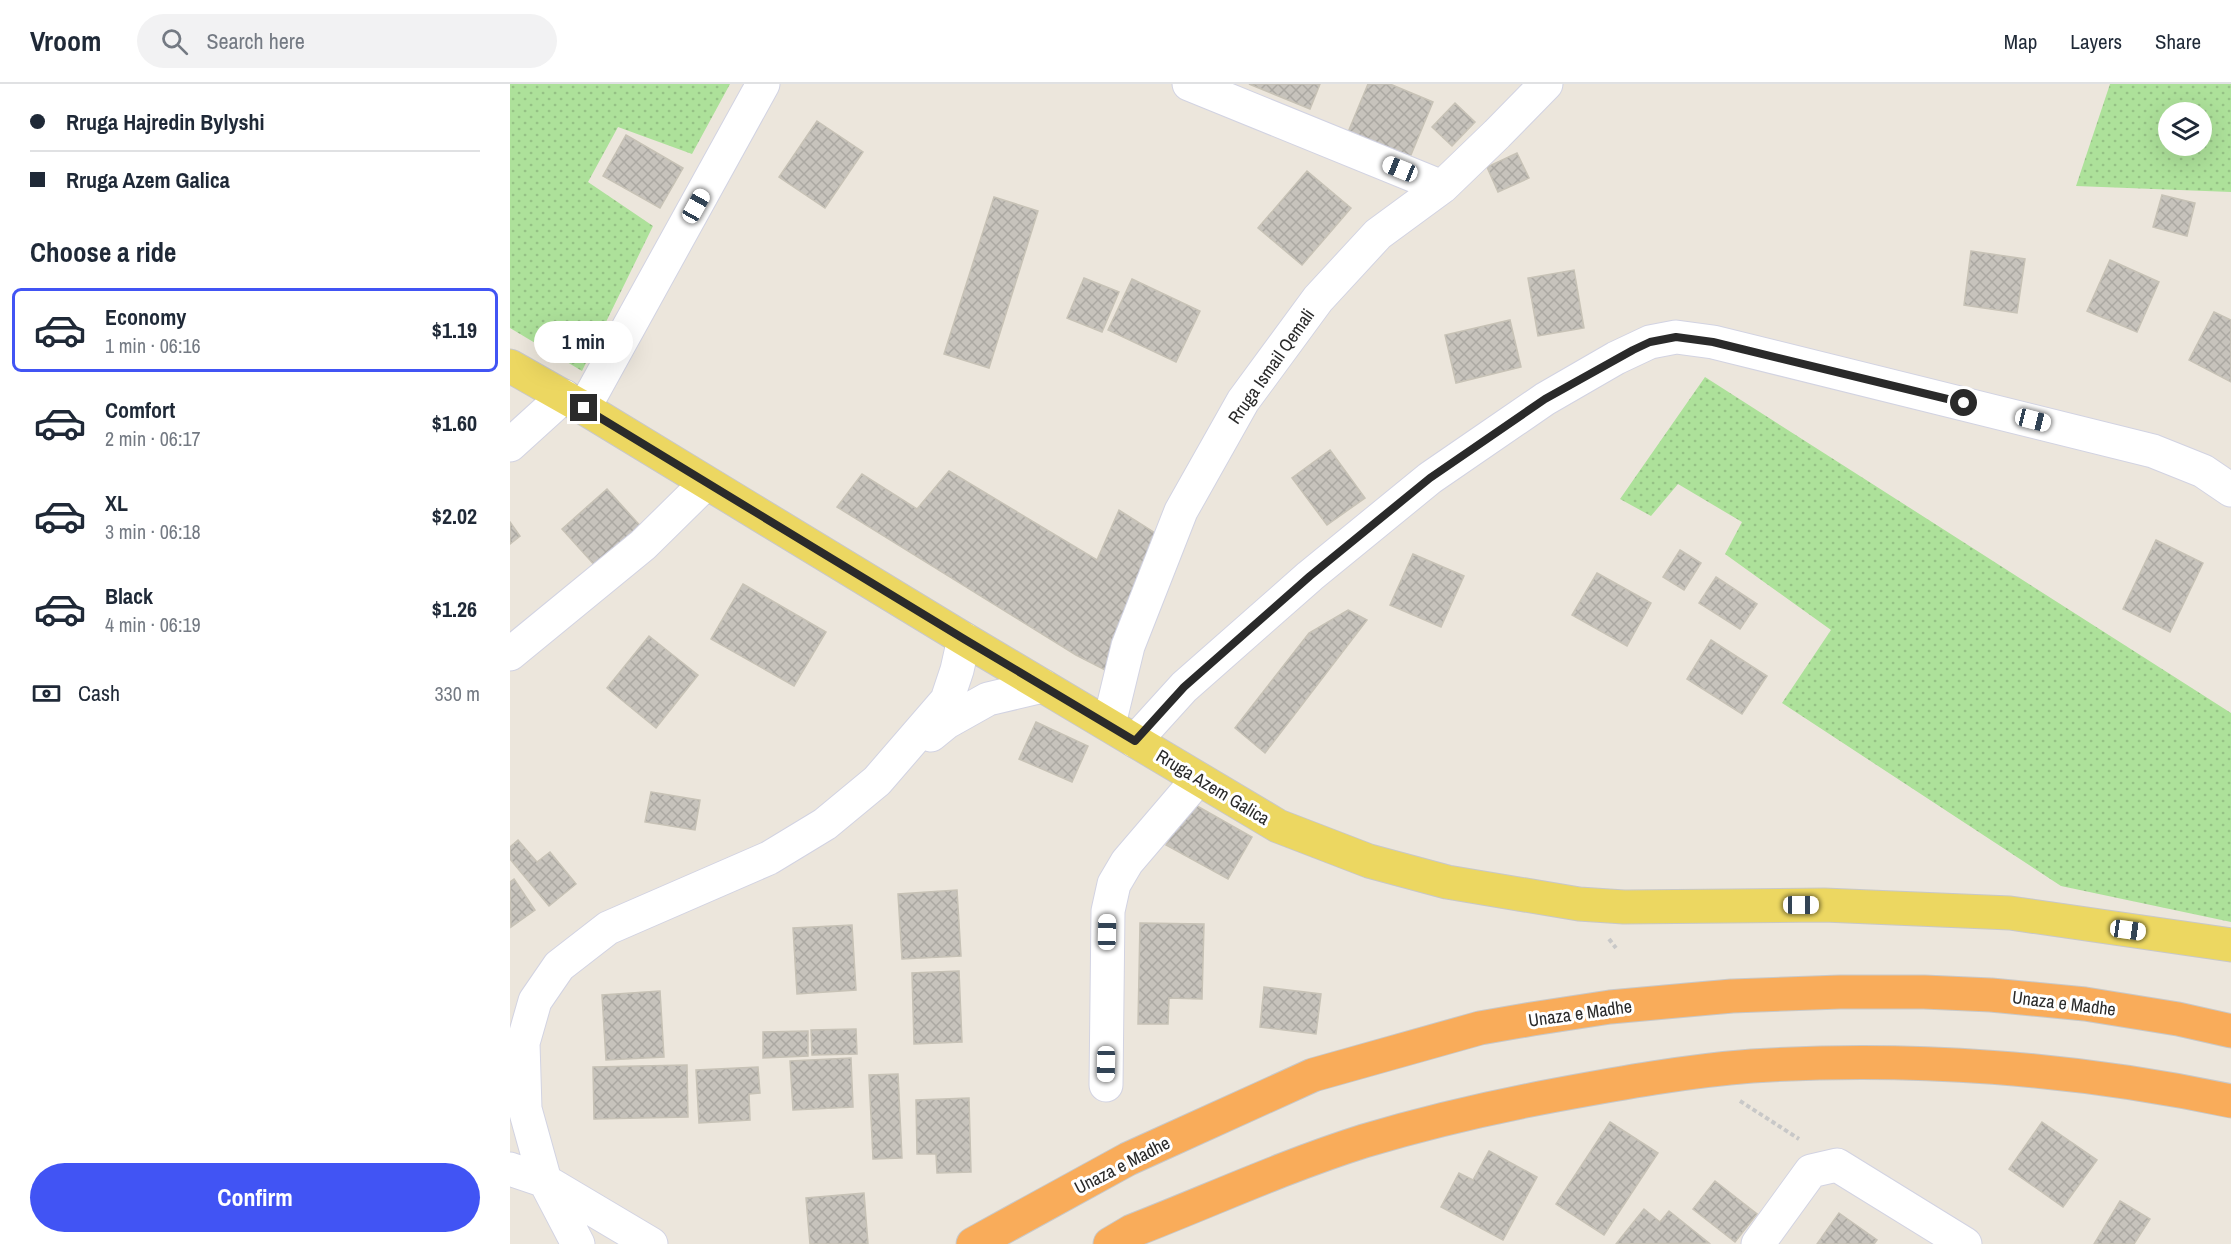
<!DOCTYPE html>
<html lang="en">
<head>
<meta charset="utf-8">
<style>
  :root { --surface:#fff; --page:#f2f2f3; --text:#1f2937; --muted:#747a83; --line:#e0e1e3; --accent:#4154f4 }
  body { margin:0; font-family:"Archivo Narrow",sans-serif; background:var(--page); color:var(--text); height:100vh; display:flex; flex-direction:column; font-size:22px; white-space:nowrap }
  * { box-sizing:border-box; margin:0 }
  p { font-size:20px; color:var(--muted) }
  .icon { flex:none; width:33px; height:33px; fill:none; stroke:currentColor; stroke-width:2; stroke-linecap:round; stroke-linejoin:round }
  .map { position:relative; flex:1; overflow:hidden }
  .details { display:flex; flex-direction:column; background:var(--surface); width:510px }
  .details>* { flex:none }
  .guide { display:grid; align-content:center; height:132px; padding:0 30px; background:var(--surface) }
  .buttons { position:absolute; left:1648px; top:18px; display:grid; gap:12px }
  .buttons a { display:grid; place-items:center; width:54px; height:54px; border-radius:50%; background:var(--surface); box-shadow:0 6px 24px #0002; font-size:30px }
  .end { position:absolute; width:27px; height:27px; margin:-14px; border:8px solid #2a2a2a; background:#fff; box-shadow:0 0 0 3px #fff }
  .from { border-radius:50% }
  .bubble { position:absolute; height:42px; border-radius:21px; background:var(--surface); box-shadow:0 6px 24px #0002; font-size:20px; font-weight:700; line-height:42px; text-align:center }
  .car { position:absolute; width:18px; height:36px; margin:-18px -9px; border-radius:8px; box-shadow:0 0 4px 2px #0007; background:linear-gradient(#fff 24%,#345 0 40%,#fff 0 76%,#345 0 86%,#fff 0) }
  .guide b { display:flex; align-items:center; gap:21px; height:57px; font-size:22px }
  .guide b+b { border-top:2px solid var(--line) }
  .guide i { width:15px; height:15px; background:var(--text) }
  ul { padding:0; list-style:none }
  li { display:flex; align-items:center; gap:18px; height:84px; margin:0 12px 9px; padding:0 18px; border:3px solid transparent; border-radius:9px }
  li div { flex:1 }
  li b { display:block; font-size:22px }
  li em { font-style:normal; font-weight:700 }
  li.active { border-color:var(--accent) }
  li>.icon { width:54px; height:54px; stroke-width:1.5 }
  h2 { padding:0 30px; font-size:27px; line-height:72px }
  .pay { display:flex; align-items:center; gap:15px; height:66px; padding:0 30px; font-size:22px }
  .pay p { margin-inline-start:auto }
  .cta { display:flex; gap:12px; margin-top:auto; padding:12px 30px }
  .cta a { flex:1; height:69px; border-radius:36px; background:var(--accent); color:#fff; font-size:24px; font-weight:700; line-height:69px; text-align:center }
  header { display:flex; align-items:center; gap:36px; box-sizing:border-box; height:84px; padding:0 30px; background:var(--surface); border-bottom:2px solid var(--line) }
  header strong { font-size:28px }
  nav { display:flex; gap:33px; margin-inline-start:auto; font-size:21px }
  .search { width:420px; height:54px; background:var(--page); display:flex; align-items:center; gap:15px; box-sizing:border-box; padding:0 21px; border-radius:33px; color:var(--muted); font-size:22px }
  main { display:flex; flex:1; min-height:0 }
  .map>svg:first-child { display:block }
</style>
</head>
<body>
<header>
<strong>Vroom</strong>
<div class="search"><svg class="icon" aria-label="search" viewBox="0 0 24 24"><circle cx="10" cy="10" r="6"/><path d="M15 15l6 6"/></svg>Search here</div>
<nav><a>Map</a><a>Layers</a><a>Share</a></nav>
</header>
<main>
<section class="details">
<div class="guide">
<b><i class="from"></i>Rruga Hajredin Bylyshi</b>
<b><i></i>Rruga Azem Galica</b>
</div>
<h2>Choose a ride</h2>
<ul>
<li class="active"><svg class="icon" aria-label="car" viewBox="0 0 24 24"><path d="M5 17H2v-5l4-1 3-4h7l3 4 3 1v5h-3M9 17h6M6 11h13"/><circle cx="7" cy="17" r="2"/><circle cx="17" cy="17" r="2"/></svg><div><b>Economy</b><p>1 min · 06:16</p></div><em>$1.19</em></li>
<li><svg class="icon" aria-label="car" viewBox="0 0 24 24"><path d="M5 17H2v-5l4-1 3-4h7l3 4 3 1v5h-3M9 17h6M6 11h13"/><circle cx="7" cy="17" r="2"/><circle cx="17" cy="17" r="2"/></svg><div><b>Comfort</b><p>2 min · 06:17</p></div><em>$1.60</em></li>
<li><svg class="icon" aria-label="car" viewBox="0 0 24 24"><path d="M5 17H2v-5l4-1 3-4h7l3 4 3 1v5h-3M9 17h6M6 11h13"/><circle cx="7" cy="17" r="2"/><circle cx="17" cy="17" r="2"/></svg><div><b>XL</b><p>3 min · 06:18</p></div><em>$2.02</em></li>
<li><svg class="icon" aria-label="car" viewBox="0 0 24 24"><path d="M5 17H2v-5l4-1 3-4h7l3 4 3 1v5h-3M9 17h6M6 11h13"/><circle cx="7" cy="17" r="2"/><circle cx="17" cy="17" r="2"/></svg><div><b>Black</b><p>4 min · 06:19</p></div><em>$1.26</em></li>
</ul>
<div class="pay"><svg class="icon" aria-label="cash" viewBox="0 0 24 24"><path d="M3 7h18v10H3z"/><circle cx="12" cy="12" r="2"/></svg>Cash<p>330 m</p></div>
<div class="cta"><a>Confirm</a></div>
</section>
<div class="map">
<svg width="1721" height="1160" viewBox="0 0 1721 1160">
  <defs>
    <pattern id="grass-dots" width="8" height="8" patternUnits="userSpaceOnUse" patternTransform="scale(1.5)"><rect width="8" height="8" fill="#ade19a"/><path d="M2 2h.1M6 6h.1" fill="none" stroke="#95c185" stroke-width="1.8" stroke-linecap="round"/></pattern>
    <pattern id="building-cross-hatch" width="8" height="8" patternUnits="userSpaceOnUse" patternTransform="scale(1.5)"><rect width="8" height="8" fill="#c7c3bc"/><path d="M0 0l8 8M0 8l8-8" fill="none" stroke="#aba8a2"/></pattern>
  </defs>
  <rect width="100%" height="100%" fill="#ece6dc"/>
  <!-- grass -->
  <path fill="url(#grass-dots)" fill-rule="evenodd" d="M0,0H220L182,70L108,43L78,98L143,142L72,287L0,244Z
    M1600,0H1721V108L1566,102ZM1692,28V62H1659V28Z
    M1195,293L1721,629V838L1551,802L1272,619L1321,546L1215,470L1232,438L1168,400L1141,432L1110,415Z"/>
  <!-- building -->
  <path fill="url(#building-cross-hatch)" stroke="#c7c2b6" stroke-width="1.5" d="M739,0H810L800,25Z
    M858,0H880L923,18L898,78L836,53Z
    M945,19L965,38L942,62L922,43Z
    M307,37L353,68L315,124L269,93Z
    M116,51L173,84L150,124L93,92Z
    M1007,69L1019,94L988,108L977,83Z
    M797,87L841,124L792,181L748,144Z
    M1652,111L1685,119L1677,152L1643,143Z
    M484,113L528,127L479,284L434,270Z
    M1461,167L1515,175L1507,229L1454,221Z
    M1600,176L1649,198L1627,248L1577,227Z
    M1064,186L1074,244L1028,252L1018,194Z
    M574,194L609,208L592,248L557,234Z
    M622,195L690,227L666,278L598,246Z
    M1704,228L1721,236V298L1679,276Z
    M1000,236L1011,283L946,299L935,251Z
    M820,366L855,414L817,441L782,394Z
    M439,387L587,476L609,426L650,452L601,589L566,571L327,423L352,390L407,425Z
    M97,405L133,445L88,485L52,445Z
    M0,438L10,452L0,460Z
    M1646,456L1693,479L1660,548L1613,525Z
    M1170,466L1191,479L1174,506L1153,493Z
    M903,470L954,492L931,543L880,521Z
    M1087,489L1141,519L1117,562L1062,531Z
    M1206,493L1247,520L1230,545L1189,519Z
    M233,500L316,548L284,602L201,555Z
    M838,526L857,536L755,669L725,644L799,549Z
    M139,552L188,591L146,644L97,604Z
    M1201,556L1257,592L1232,630L1177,595Z
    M526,638L578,662L562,698L509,675Z
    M141,708L190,716L185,746L135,738Z
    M680,718L742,753L718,795L656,761Z
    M8,756L27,778L40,768L66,800L39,822L0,775V763Z
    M4,795L25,826L1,843L0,798Z
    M447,806L451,872L392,875L388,810Z
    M630,839L694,840L692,915L659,914L658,940H628Z
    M342,841L346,906L287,910L283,844Z
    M449,887L452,958L404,960L402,889Z
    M754,903L811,910L806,950L750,943Z
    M150,907L154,973L96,976L92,911Z
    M346,945L347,970L302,971L301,946Z
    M298,947V972L253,974V948Z
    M341,974L343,1023L283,1026L280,977Z
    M177,981L178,1033L84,1035L83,983Z
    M248,983L250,1009L239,1010L240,1036L189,1039L186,986Z
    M388,990L392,1074L363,1075L359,991Z
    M459,1014L461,1088L427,1089L426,1070H407L406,1016Z
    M1100,1038L1148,1069L1094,1151L1046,1120Z
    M1532,1038L1587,1076L1553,1123L1499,1085Z
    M979,1067L1027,1093L993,1156L931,1123L949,1089L963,1096Z
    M1205,1097L1247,1130L1225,1158L1183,1125Z
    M354,1109L358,1160H300L296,1114Z
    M1610,1117L1640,1135L1624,1160H1584Z
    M1134,1125L1150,1138L1159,1127L1199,1159L1106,1160Z
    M1329,1129L1367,1156L1364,1160H1307Z"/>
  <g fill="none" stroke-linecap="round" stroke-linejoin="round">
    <!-- minor casing -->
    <g stroke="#d2d3e2" stroke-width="35">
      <path id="minor" d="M679,0L932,103
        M74,324L253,0
        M0,361L54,312
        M0,570L133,461L196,399
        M599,640L618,562L671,427L733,317L808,215L868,150L932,103L987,50L1036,0
        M421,651L437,638L478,615L533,602
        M625,657L674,603L800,492L920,394L1035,315L1106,274L1140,258L1166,253L1203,258L1643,367L1693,387L1721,406
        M596,1001L598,827L604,800L617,778L688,695
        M0,1085L35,1097L141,1160
        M68,1160L35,1097L15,1025L13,959L25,917L49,882L98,844L259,774L315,740L367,697L437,616L447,586L454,555
        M1248,1160L1301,1087L1327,1081L1455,1160"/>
    </g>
    <!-- major casing -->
    <g stroke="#c8c8c8" stroke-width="35">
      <path id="major" d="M0,282L74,324L454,555L768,742L859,777L937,798L1069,820L1114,823L1314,821L1500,829L1721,861"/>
    </g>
    <!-- highway casing -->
    <g stroke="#c8c8c8" stroke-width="35">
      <path id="highway" d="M463,1160L618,1075L803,991L970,944L1022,935L1100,923L1222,912L1330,908H1414L1481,911L1575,920L1668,935L1721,947
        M600,1160L622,1147C699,1117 775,1082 854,1057C917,1038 982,1023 1046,1011C1111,999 1177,987 1242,982C1401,972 1566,984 1721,1017"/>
    </g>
    <!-- path -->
    <path stroke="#c8c8c8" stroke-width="4" stroke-dasharray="4.5 3" stroke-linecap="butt" d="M1099,855L1106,864
      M1230,1017L1289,1055"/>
    <!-- minor -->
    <use href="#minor" stroke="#fff" stroke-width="33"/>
    <!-- major -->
    <use href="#major" stroke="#ecd761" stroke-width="33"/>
    <!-- highway -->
    <use href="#highway" stroke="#f9ac5a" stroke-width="33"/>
  </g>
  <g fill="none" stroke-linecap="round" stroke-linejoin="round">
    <!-- route -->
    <path stroke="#2a2a2a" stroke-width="8" d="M74,324L454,555L625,657L674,603L800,492L920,394L1035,315L1123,266L1140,258L1166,253L1203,258L1454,319"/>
  </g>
  <g text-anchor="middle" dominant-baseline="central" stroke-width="6" stroke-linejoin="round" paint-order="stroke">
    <!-- street labels -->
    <g font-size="18" fill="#2a2a2a" stroke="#fff">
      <text transform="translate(761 282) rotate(-55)">Rruga Ismail Qemali</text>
      <text transform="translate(703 703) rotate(31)">Rruga Azem Galica</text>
      <text transform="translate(1554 919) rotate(7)">Unaza e Madhe</text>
      <text transform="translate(1070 929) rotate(-8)">Unaza e Madhe</text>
      <text transform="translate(612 1081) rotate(-27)">Unaza e Madhe</text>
    </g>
  </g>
</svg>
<div class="buttons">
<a><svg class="icon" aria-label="layers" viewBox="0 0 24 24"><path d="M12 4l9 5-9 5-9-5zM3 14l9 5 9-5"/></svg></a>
</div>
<i class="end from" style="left:1454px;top:319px"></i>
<i class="end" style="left:74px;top:324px"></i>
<div class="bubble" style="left:24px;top:237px;width:99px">1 min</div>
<i class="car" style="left:890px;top:85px;rotate:292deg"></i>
<i class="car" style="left:186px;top:122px;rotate:29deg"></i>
<i class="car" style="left:1523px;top:336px;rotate:104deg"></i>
<i class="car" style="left:1291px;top:821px;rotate:90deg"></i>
<i class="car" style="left:1618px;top:846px;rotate:98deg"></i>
<i class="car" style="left:597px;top:848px;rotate:1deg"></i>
<i class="car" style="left:596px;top:980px;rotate:181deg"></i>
</div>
</main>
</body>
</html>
